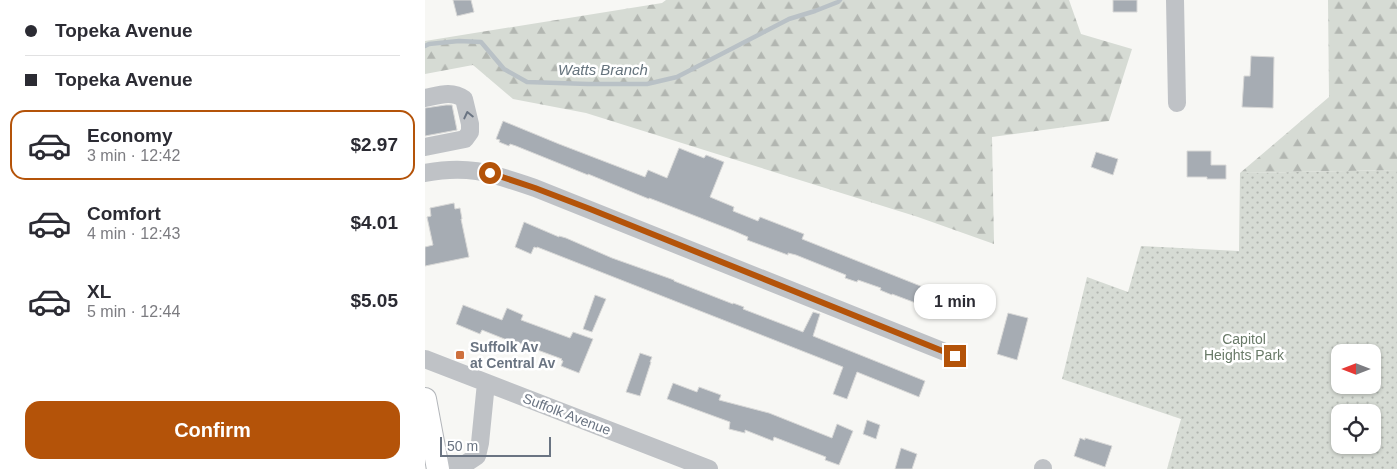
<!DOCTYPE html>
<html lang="en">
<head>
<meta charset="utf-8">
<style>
  :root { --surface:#fff; --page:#f7f7f7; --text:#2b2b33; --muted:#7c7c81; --line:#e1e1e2; --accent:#b45309 }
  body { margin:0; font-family:Helvetica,sans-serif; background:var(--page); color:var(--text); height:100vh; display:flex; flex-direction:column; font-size:19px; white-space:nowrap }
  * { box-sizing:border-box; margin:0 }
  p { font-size:16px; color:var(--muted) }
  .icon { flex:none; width:28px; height:28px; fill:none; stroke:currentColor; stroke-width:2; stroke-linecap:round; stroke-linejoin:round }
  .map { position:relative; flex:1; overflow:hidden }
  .sheet { display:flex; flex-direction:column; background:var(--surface); width:425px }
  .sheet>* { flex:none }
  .banner { display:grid; align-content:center; height:110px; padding:0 25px; background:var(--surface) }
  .needle { width:32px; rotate:270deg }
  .fabs { position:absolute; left:906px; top:344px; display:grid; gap:10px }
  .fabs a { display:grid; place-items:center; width:50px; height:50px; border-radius:10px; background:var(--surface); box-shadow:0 1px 4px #0004; font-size:25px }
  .scale { position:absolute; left:15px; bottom:12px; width:111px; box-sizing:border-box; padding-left:5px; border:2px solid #6a7482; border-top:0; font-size:14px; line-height:18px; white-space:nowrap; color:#6a7482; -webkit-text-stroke:4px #fff; paint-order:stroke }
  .end { position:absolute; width:22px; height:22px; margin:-11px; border:6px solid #b45309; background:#fff; box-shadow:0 0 0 2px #fff }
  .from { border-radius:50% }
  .bubble { position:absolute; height:35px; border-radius:15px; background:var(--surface); box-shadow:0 1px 4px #0004; font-size:16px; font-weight:800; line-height:35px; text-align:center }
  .banner b { display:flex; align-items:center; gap:18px; height:48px; font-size:19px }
  .banner b+b { border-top:1px solid var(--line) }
  .banner i { width:12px; height:12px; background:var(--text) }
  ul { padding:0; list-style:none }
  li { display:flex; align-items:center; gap:15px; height:70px; margin:0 10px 8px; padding:0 15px; border:2px solid transparent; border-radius:15px }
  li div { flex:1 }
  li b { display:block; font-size:19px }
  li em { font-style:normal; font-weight:800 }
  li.on { border-color:var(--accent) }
  li>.icon { width:45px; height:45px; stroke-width:1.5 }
  .cta { display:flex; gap:10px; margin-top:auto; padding:10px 25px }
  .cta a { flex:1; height:58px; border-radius:15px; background:var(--accent); color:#fff; font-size:20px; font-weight:800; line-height:58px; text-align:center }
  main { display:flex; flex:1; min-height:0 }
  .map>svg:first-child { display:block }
</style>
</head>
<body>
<main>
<section class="sheet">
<div class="banner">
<b><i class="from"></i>Topeka Avenue</b>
<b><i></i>Topeka Avenue</b>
</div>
<ul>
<li class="on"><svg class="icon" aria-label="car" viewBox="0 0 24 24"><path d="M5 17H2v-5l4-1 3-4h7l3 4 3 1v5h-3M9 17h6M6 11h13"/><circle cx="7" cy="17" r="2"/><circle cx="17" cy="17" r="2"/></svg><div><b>Economy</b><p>3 min · 12:42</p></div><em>$2.97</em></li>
<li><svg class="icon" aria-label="car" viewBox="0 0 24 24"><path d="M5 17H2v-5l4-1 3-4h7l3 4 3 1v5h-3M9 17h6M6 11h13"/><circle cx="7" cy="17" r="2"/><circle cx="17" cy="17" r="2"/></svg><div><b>Comfort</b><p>4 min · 12:43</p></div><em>$4.01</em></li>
<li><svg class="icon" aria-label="car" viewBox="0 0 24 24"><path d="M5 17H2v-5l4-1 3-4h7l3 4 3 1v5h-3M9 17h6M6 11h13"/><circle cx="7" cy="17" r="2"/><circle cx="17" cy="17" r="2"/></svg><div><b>XL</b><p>5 min · 12:44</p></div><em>$5.05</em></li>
</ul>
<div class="cta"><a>Confirm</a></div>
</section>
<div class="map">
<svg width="972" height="469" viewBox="0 0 972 469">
  <defs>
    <pattern id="grass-dots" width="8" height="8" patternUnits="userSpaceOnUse" patternTransform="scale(1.25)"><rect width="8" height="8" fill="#d6dbd4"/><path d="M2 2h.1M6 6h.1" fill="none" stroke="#b2b6b1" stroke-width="1.8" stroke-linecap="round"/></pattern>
    <pattern id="forest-firs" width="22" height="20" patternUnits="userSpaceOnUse" patternTransform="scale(1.25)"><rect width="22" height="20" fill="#d6dbd4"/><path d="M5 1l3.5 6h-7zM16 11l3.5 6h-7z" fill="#b2b6b1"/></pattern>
  </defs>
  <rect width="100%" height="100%" fill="#f7f7f4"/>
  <!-- grass -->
  <path fill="url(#grass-dots)" fill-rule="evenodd" d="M972,170V469H742L756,419L637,379L662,277L703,292L716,246L814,251L815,173ZM915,352H948V385H915ZM915,412H948V445H915Z"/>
  <!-- forest -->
  <path fill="url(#forest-firs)" d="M241,0H644L656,34L707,49L684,121L567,137L569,244L493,217L161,113L88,99L48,65L0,74V41L237,3Z
    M903,0H972V170L815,173L904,97Z"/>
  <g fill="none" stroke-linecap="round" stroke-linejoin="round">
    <!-- stream -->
    <path stroke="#b9c1c6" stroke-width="4.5" d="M0,46L4,44L34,41L56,42L79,69L102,82L163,84H222L252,77L364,19L390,11L413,2L415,0"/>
  </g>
  <!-- building -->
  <path fill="#a6acb3" stroke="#d8d8d7" d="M28,0H46L49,12L32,16Z
    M688,0H712V12H688Z
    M826,56L849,57L848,108L817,107L819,76H825Z
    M21,105H27L32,130L0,136V108Z
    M78,121L134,144L220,177L223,170L242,178L254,148L279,158L281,155L299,162L285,197L309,207L308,211L333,221L335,217L379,234L377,239L498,287L519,295L512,311L467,294V295L455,290L456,288L433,280L432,282L420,278L421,275L371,255L363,253V255L322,240L323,237L309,231L232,201L224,198V199L163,174V175L91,146L85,144L84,146L74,142L75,140L71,139Z
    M762,151H786V165H801V179H782V177H762Z
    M671,152L693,159L688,175L666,167Z
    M29,203L30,209L35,208L37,219H36L44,257L0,266V247L8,245L2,217L6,216L5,208Z
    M99,222L134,237V236L141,238L187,258L249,280V281L308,304V303L319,307L318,309L378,332L388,312L395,314L388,336L500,381L494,397L432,372L422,399L408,394L418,367L112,247V248L109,247L106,254L90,247Z
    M170,295L181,299L167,332L158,329Z
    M38,305L77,320L82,308L98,315L96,320L145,338L148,332L168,339L154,373L136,366L138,361L136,360L137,359L88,341L87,342L57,330L55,334L31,324Z
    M583,313L603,318L592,360L572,354Z
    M215,353L227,357L225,362H226L215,396L201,392Z
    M248,383L272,392L274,387L296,395L294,400L344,413L407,438L412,424L428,431L414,465L400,460L401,457L349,437L348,441L320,430V433L304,429L305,422L242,399Z
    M442,420L455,425L451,439L438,434Z
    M655,438L660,440V438L687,446L680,467L649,456Z
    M476,448L492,454L487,469H470Z"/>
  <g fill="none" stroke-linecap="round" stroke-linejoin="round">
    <!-- major casing -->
    <g stroke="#b3b6ba" stroke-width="24">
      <path id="major" d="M0,399L13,469"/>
    </g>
    <!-- minor -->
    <path stroke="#bfc2c6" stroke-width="18" d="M750,0L752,103
      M0,98C14,95 27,90 39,99L45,124V132L40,139L0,147
      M0,173C45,164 68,174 110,188L530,356
      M0,359L284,469
      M13,468L40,464L52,456L55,443L61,383
      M618,469V468"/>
    <!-- major -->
    <use href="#major" stroke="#fff" stroke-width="22"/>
  </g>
  <!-- one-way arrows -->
  <defs><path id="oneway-chevron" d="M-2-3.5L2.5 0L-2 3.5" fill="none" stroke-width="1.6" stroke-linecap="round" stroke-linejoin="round" transform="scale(1.25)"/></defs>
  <use stroke="#6a7482" href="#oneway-chevron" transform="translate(43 115) rotate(-103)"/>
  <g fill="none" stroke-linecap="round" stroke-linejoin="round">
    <!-- route -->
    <path stroke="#b45309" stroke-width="6" d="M65,173L110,188L165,209L530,356"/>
  </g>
  <!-- markers -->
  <rect fill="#ce703d" stroke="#fff" stroke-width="2" x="30" y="350" width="10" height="10" rx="2.5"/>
  <g text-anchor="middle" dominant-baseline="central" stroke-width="5" stroke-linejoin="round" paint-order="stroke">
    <!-- park labels -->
    <g font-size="14" fill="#697a68" stroke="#fff">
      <text x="819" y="339">Capitol<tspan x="819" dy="16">Heights Park</tspan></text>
    </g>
    <!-- poi labels -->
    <g font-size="14" font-weight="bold" fill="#6a7482" stroke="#fff" text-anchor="start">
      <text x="45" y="347">Suffolk Av<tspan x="45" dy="16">at Central Av</tspan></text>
    </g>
    <!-- street labels -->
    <g font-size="14" fill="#6a7482" stroke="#fff">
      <text transform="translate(142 414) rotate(21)">Suffolk Avenue</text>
    </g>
    <!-- water labels -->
    <g font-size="15" font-style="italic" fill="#66747e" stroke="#fff">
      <text x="178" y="69">Watts Branch</text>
    </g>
  </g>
</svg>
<div class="fabs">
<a><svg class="needle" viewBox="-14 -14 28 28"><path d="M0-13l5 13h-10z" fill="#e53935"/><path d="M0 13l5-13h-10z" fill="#7c7c81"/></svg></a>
<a><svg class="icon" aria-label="locate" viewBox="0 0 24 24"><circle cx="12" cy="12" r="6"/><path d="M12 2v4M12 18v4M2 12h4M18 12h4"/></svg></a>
</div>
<div class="scale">50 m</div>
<i class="end from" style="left:65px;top:173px"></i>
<i class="end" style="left:530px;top:356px"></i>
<div class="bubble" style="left:489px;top:284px;width:82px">1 min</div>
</div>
</main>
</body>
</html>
